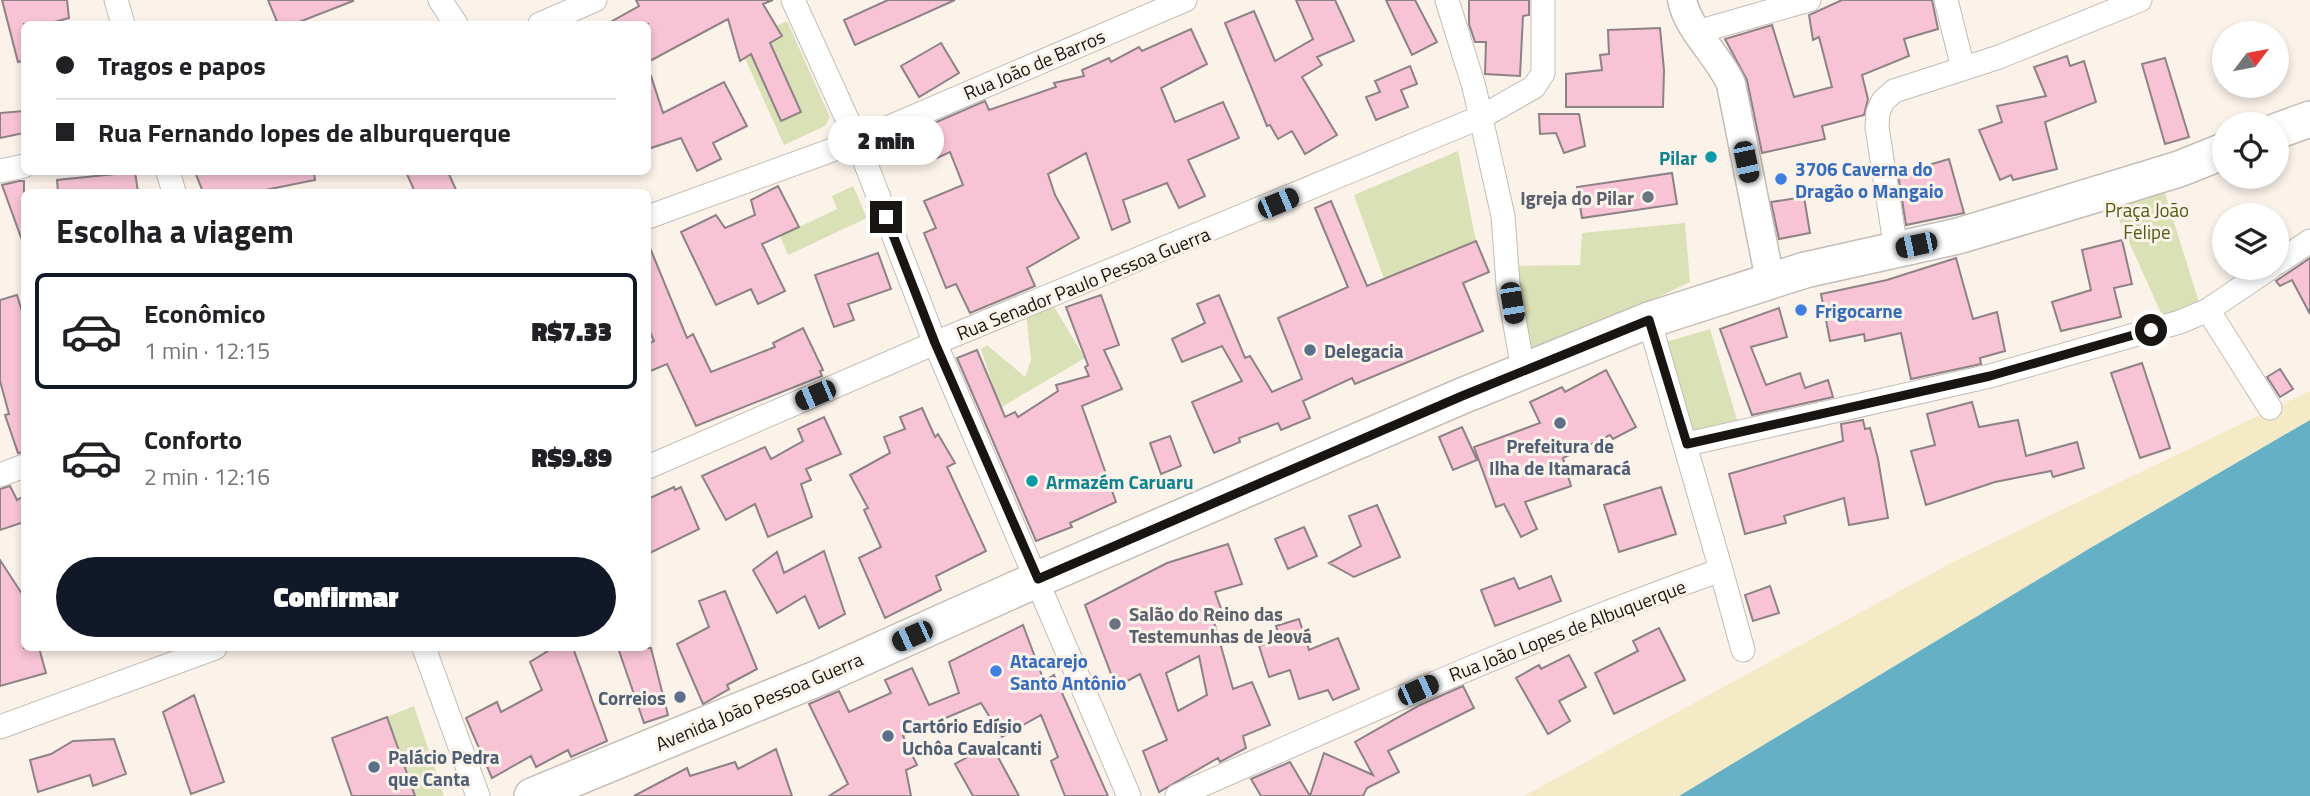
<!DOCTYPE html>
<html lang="pt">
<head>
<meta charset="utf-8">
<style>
  :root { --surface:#fff; --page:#f2f2f2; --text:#202124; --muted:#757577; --line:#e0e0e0; --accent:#111827 }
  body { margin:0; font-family:"Titillium Web",sans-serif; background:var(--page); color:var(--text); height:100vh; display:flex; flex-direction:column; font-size:26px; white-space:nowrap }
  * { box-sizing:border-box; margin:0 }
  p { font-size:23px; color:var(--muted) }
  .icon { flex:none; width:38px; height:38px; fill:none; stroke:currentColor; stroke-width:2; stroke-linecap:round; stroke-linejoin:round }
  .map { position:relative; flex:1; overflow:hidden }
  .side { position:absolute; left:21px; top:189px; width:630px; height:462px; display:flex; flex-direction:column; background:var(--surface); border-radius:10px; box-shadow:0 4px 10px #0003 }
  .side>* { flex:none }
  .hud { position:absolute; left:21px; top:21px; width:630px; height:154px; border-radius:10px; box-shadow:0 4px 10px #0003; display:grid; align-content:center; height:154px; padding:0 35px; background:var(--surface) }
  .needle { width:46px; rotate:58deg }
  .buttons { position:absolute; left:2212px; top:21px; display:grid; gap:14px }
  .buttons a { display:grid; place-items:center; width:77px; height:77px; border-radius:50%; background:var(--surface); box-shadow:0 4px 10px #0003; font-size:35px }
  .end { position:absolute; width:32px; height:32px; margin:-16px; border:9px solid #181512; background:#fff; box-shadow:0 0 0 4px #fff }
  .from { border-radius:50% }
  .bubble { position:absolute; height:49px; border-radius:24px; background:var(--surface); box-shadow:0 4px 10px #0003; font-size:23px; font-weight:800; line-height:49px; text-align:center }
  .car { position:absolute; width:21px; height:42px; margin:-21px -10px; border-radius:9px; box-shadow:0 0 5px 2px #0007; background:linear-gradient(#222 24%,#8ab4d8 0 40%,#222 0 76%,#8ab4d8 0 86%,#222 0) }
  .hud b { display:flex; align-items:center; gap:24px; height:66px; font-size:26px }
  .hud b+b { border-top:2px solid var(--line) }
  .hud i { width:18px; height:18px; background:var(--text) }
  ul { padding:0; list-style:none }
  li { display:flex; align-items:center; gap:21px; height:116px; margin:0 14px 10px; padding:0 21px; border:4px solid transparent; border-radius:10px }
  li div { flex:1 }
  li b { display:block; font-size:26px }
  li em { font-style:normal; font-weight:800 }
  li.current { border-color:var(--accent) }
  li>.icon { width:63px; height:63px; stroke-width:1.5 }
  h2 { padding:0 35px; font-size:32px; line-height:84px }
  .button { display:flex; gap:14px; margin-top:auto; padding:14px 35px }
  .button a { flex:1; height:80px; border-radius:42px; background:var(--accent); color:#fff; font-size:28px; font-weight:800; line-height:80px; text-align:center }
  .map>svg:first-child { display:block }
</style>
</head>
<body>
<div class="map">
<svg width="2310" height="796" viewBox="0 0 2310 796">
  <rect width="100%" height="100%" fill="#fbf2ea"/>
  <!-- green -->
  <path fill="#dbe1b6" d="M787,21L830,117L825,126L784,145L738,43Z
    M1458,151L1476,241L1384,279L1354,195Z
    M853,186L867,218L788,255L780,236L837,209L832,196Z
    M2163,187L2202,312L2166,324L2111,202Z
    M1685,223L1690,282L1528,359L1507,266L1580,265L1582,233Z
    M1050,300L1085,358L1000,408L981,349L987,345L1025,377L1031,360L1026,314Z
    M1710,329L1738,423L1691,437L1663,343Z
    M414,706L444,796H414L387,717Z"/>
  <!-- sand -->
  <path fill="#f4eac5" d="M2310,391V420L2087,550L1679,796H1524L1953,562Z"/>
  <!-- water -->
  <path fill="#66b0c6" d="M2310,420V796H1679L2087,550Z"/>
  <!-- building -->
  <path fill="#f8c3d4" stroke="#8d8286" stroke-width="2" fill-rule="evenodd" d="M2,0H67L69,18L47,24H24V61L18,62Z
    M268,0H353V1L294,24H278Z
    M636,0H773L763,4L782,36L770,43L801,112L781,121L751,54L740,61L728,19L648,62V24H607L639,6Z
    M888,0H955L855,45L844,20Z
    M1296,0H1335L1354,41L1317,57L1322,65L1302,77L1337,135L1305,154L1292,131L1278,139L1270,125L1267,126L1225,23L1254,11L1275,61L1313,39Z
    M1386,0H1415L1437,42L1412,55Z
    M1469,0H1529V15L1523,16L1520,76L1485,74L1486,42H1475L1469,24Z
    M1842,0H1932L1938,29L1904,39L1909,56L1862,75L1868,99L1864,115L1822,126L1825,139L1762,153L1747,80L1725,39L1772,25L1794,97L1832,87L1819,37L1813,40L1809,15Z
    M1660,28L1664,70L1663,107H1566V74L1602,70L1600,55L1609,54L1608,30Z
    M1191,29L1207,64L1161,88L1175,122L1223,102L1239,138L1188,160L1205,196L1179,208L1167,183L1123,200L1130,222L1112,230L1086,153L1048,174L1055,195L1079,238L1027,268L1035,286L970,313L956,284L946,288L924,233L936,228L924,201L963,185L950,152L937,158L932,145L923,148L918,130L985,101L989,110L1056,87L1054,83L1084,76L1082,70L1109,58L1111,62L1139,47L1142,51Z
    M941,43L959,73L919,97L901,66Z
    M2067,56L2070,66L2084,61L2096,102L2045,122L2057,169L2013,180L2011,175L2000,180L1979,130L2002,122L1997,106L2046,96L2034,67Z
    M2165,58L2189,137L2165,144L2142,64Z
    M1410,66L1417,84L1401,90L1408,107L1376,120L1366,97L1380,92L1375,81Z
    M651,76L663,113L724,82L747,126L713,143L721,159L697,171L681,138L648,149V77Z
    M24,111V133L0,138V113Z
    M1539,114H1579L1585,146L1564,153L1556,133L1540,134Z
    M1949,159L1964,213L1906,225L1898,174Z
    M135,172L138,192H58L57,180Z
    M195,172H314L315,180L265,190L266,192H203Z
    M406,172H448L457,192H415Z
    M1672,173L1677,204L1582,218L1577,187Z
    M19,181H24V239L22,240L2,185Z
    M778,186L799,227L762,244L785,291L758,304L751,289L716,305L681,232L716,215L725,228L755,215L751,200Z
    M1804,197L1810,233L1779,239L1771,202Z
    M1331,201L1367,286L1476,241L1489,272L1463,283L1483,331L1355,384L1352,378L1303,401L1310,418L1281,430L1278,423L1239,438L1240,442L1214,453L1192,402L1242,381L1222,346L1182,362L1172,339L1205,323L1197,304L1219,295L1245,358L1250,356L1272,392L1302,379L1278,318L1348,287L1315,208Z
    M2122,240L2132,284L2114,288L2121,317L2061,331L2052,302L2091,290L2082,250Z
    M648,243L687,338L693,334L711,372L775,347L773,343L803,328L823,370L820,371L822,376L696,426L667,364L648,372V344L654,341L648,327Z
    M878,253L891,289L848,304L854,320L834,327L815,275Z
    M1956,258L1973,319L1997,312L2005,351L1980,358L1981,364L1911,379L1901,333L1865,341L1864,334L1830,341L1821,294L1887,280Z
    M2310,258V314L2292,280L2280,286L2276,281Z
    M17,295L24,318V452L18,453L5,415L9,414L0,381V300Z
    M1101,295L1119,345L1104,350L1122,389L1082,406L1116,502L1070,523L1072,527L1036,541L957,358L977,350L1005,417L1015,412L1018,417L1058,391L1056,385L1089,376L1085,367L1088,365L1066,307Z
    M1779,308L1787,337L1751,347L1766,385L1800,373L1805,388L1828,380L1833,397L1752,415L1720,329Z
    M2142,363L2170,448L2140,458L2111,373Z
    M2280,369L2293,389L2280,397L2267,377Z
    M1606,370L1636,427L1613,439L1610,435L1563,458L1571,486L1525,502L1537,529L1521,537L1504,504L1496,507L1474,447L1540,423L1530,402L1562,387L1565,392Z
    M1972,402L1979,427L2018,420L2026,456L2077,442L2084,468L2053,477L2051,471L1995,482L1926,505L1911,451L1935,445L1927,414Z
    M922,408L935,437L938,434L955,463L947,467L986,551L936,576L941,590L885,618L859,558L881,547L864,510L868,508L850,475L890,453L884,437L905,429L900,417Z
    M824,417L841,454L806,469L811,480L801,484L812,517L768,537L755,504L726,520L702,476L765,447L771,459L803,441L798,429Z
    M1863,420L1865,429L1870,428L1878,459L1888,518L1849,525L1844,498L1784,516L1786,523L1745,534L1729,474L1843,441L1841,424Z
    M1462,427L1477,460L1453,470L1439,437Z
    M1170,436L1181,466L1161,474L1150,443Z
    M10,486L17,500L24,496V522L0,530V489Z
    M674,487L675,490L681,487L699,529L648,554V499Z
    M1661,487L1676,534L1619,552L1604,505Z
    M1377,505L1400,557L1354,577L1329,563L1361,546L1349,516Z
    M1304,527L1317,556L1288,569L1275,539Z
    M1228,544L1242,584L1215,592L1223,614L1213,618L1233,689L1252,682L1270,725L1243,736L1246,748L1220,762L1218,758L1159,792L1143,751L1167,740L1140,674L1116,687L1085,605L1167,563ZM1199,656L1207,695L1178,711L1166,673Z
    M824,551L845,614L819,628L805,596L777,613L753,570L777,552L784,573Z
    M0,560L24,597V648H39L46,673L0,686Z
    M1551,576L1561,601L1495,626L1481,590L1514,578L1519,589Z
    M1770,586L1779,613L1753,621L1745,595Z
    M725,591L757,669L727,685L729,689L703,704L677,644L709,627L699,601Z
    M1299,619L1309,650L1338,638L1359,689L1333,700L1328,690L1299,699L1290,670L1269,677L1259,646L1280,639L1276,626Z
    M1023,625L1044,681L1054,675L1108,796H1065L1051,761L1058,757L1041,715L1002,737L981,703L903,736L917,765L906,770L911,796H829L848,784L809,704L839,691L849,712L891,693L885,680L912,668L929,705L959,693L949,662Z
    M1659,628L1685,680L1614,714L1595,673L1638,651L1633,641Z
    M553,648H573L607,741L571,757L568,750L536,767L531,756L492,778L466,718L497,702L501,712L542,690L530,662Z
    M618,648H651L668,715L644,723Z
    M1569,655L1586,687L1559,701L1570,721L1548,734L1516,678L1539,665L1541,669Z
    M1463,686L1474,708L1388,751L1399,772L1367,788L1363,796H1310L1324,753L1373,775L1355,742L1420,705Z
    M194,695L224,782L191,794L163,712Z
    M387,717L415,796H352L332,738Z
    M114,739L126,774L93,786L90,775L38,792L30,760L51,754L73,741Z
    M991,744L1019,796H973L955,764Z
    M776,749L792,796H634L687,768L690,776L735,762L738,769Z
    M1290,762L1310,796H1261L1251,779Z"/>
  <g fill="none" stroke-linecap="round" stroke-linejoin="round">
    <!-- minor casing -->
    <g stroke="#c5bcb5" stroke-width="25">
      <path id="minor" d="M116,0L123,24
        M440,0L456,24
        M793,0L857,141L935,343L1129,796
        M1447,0L1474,87L1503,216L1508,284L1523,370
        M1946,0L1963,68
        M540,24L595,0
        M1697,32L1809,0
        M0,171L24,166
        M168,172L174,192
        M648,217L857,141L1185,0
        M1896,250L1877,127L1878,112L1883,101L1894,91L1999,57L2140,0
        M2277,263L2310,241
        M2208,310L2270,408
        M1687,444L1990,376L2180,322L2208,310L2270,268
        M648,467L935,343L1481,117L1534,87L1543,73V0
        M0,475L24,466
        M1721,570L1743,650
        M424,648L478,796
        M0,727L215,648
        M1177,796C1357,717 1535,636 1721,570L1649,320"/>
    </g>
    <!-- tertiary casing -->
    <g stroke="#c5bcb5" stroke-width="31">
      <path id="tertiary" d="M1682,0C1689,32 1718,54 1731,84L1770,280"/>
    </g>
    <!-- primary casing -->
    <g stroke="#c5bcb5" stroke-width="38">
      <path id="primary" d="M2277,131L2310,119
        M532,796L818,678L1038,579L1462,396L1649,320L1805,270L1958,236L2035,213L2179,169L2224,151"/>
    </g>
    <!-- minor -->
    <use href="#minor" stroke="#fff" stroke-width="23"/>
    <!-- tertiary -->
    <use href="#tertiary" stroke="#fff" stroke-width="28"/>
    <!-- primary -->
    <use href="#primary" stroke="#fff" stroke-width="35"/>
  </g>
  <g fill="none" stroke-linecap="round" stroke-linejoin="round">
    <!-- route -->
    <path stroke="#181512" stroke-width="9" d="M886,217L935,343L1038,579L1462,396L1649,320L1687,444L1990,376L2151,330"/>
  </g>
  <!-- markers -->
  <g fill="#0f9aa8" stroke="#fbf2ea" stroke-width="2.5">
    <circle cx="1711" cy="157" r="7"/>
    <circle cx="1032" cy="481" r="7"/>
  </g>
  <g fill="#3f7fe0" stroke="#fbf2ea" stroke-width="2.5">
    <circle cx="1781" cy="179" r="7"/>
    <circle cx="1801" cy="310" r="7"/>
    <circle cx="996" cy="671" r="7"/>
  </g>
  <g fill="#6b7280" stroke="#fbf2ea" stroke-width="2.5">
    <circle cx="1648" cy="197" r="7"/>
    <circle cx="1115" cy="624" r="7"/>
  </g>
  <g fill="#5c6f8a" stroke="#fbf2ea" stroke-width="2.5">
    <circle cx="1310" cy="350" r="7"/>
    <circle cx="1560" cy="423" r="7"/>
    <circle cx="680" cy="697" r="7"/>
    <circle cx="888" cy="736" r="7"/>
    <circle cx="374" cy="767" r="7"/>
  </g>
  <g text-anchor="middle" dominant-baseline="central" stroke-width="6" stroke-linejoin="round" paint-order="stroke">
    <!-- street labels -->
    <g font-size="19" fill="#181512" stroke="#fbf2ea">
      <text transform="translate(1034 64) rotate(-23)">Rua João de Barros</text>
      <text transform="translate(1083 283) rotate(-22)">Rua Senador Paulo Pessoa Guerra</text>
      <text transform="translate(1567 630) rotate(-21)">Rua João Lopes de Albuquerque</text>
      <text transform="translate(759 701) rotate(-23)">Avenida João Pessoa Guerra</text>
    </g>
    <!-- culture labels -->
    <g font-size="19" font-weight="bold" fill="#0d838f" stroke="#fbf2ea" text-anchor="end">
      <text x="1697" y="157">Pilar</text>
      <text x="1046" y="481" text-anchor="start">Armazém Caruaru</text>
    </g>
    <!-- shop labels -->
    <g font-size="19" font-weight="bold" fill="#366cbe" stroke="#fbf2ea" text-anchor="start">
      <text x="1795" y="168">3706 Caverna do<tspan x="1795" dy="22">Dragão o Mangaio</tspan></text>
      <text x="1815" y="310">Frigocarne</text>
      <text x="1010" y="660">Atacarejo<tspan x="1010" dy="22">Santo Antônio</tspan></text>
    </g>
    <!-- worship labels -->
    <g font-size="19" font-weight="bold" fill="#5b616d" stroke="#fbf2ea" text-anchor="end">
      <text x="1634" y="197">Igreja do Pilar</text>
      <text x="1129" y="613" text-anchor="start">Salão do Reino das<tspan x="1129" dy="22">Testemunhas de Jeová</tspan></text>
    </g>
    <!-- park labels -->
    <g font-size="19" fill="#535916" stroke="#fbf2ea">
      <text x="2147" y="209">Praça João<tspan x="2147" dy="22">Felipe</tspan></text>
    </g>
    <!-- service labels -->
    <g font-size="19" font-weight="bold" fill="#4e5e75" stroke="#fbf2ea" text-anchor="start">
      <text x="1324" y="350">Delegacia</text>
      <text x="1560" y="445" text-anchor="middle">Prefeitura de<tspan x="1560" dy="22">Ilha de Itamaracá</tspan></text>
      <text x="666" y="697" text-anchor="end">Correios</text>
      <text x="902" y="725">Cartório Edísio<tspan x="902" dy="22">Uchôa Cavalcanti</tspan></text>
      <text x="388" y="756">Palácio Pedra<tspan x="388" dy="22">que Canta</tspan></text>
    </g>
  </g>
</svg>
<div class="buttons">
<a><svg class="needle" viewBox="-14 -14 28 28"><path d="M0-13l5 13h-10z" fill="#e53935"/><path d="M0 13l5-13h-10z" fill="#757577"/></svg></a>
<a><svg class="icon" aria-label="locate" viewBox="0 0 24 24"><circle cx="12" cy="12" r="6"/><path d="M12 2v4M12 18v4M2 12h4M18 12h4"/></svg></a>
<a><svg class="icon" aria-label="layers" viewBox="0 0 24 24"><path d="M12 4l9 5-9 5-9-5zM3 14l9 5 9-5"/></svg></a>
</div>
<i class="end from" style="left:2151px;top:330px"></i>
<i class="end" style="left:886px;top:217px"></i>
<div class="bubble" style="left:828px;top:116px;width:116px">2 min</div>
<i class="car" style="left:1746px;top:162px;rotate:168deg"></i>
<i class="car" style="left:1278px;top:203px;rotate:67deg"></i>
<i class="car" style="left:1916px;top:245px;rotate:258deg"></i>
<i class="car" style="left:1512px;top:303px;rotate:171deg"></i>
<i class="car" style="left:815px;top:395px;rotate:247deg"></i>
<i class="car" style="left:912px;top:636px;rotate:246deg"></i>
<i class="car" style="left:1418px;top:690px;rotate:66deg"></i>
<div class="hud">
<b><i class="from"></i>Tragos e papos</b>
<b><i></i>Rua Fernando lopes de alburquerque</b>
</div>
<section class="side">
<h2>Escolha a viagem</h2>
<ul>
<li class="current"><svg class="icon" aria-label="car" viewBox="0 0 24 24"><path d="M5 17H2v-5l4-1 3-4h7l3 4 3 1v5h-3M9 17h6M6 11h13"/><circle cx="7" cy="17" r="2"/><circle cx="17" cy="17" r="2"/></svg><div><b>Econômico</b><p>1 min · 12:15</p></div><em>R$7.33</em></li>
<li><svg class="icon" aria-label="car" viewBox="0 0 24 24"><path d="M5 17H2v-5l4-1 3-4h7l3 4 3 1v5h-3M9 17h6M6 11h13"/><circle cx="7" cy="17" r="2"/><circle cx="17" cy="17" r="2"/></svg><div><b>Conforto</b><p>2 min · 12:16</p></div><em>R$9.89</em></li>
</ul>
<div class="button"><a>Confirmar</a></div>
</section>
</div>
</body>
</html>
